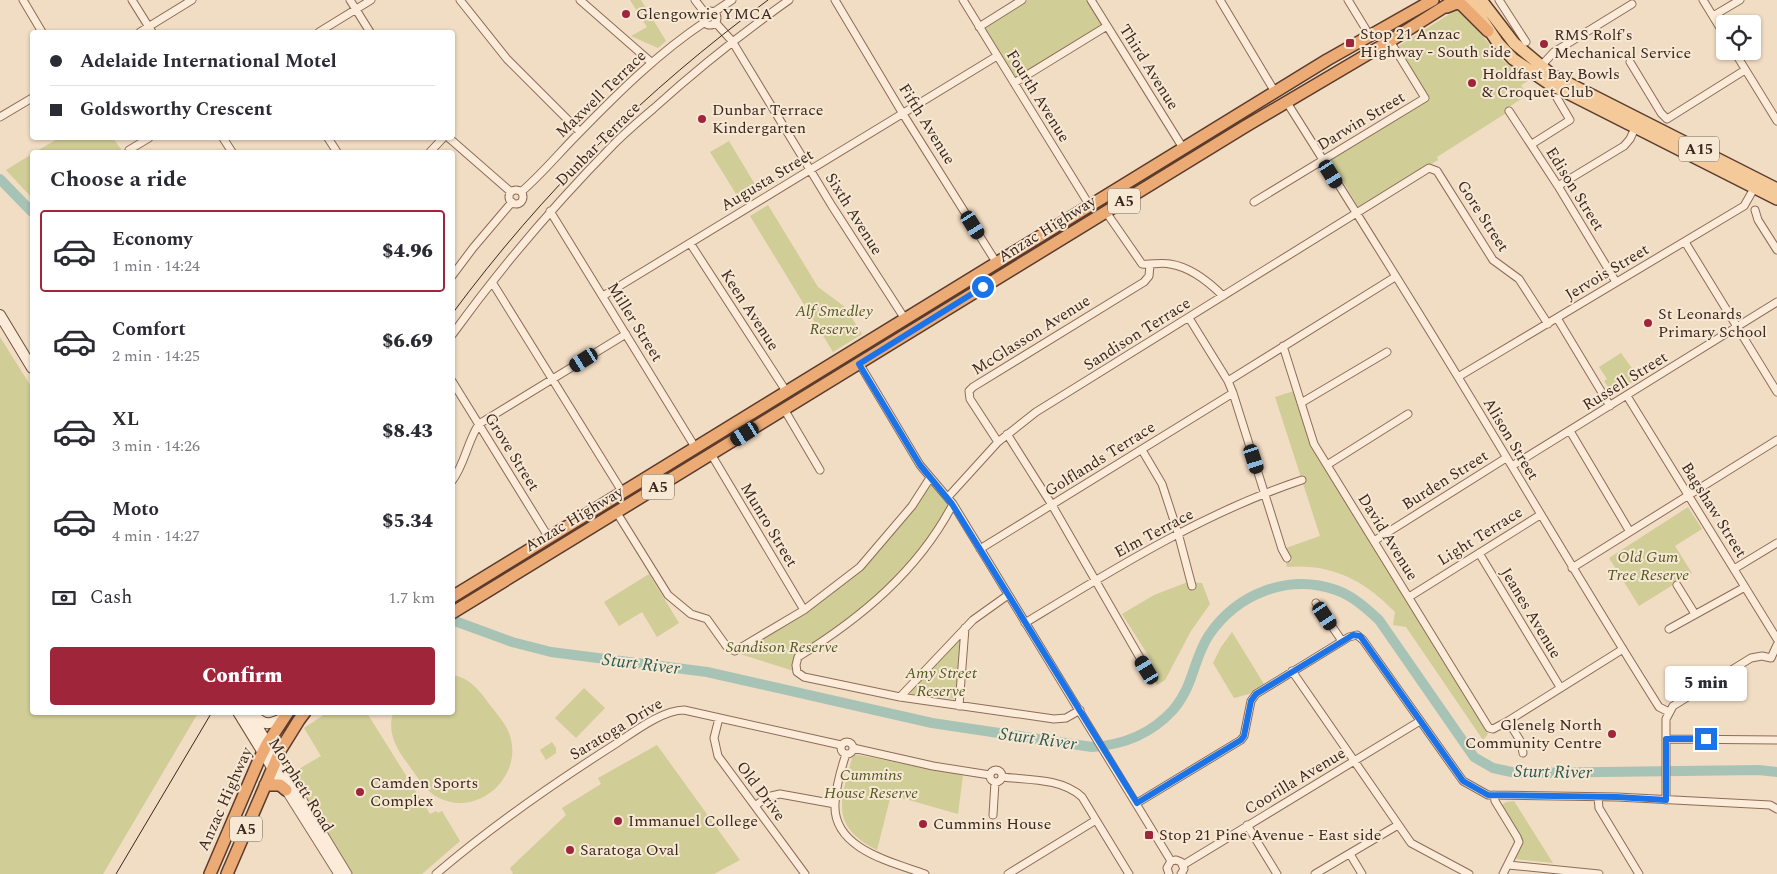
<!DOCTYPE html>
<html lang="en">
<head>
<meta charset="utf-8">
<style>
  :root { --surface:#fff; --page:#f7f7f7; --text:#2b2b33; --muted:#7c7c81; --line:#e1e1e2; --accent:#9f263a }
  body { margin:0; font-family:Spectral,serif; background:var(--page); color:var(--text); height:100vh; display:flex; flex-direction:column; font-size:19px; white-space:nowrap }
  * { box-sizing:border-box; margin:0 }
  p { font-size:16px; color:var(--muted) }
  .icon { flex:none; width:28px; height:28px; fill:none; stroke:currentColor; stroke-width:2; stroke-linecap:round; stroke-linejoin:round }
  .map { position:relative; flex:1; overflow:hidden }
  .panel { position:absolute; left:30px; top:150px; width:425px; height:565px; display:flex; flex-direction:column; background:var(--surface); border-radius:5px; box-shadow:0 1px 4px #0004 }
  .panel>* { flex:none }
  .hud { position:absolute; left:30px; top:30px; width:425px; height:110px; border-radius:5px; box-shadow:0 1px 4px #0004; display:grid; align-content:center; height:110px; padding:0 20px; background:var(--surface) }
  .tools { position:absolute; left:1716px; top:15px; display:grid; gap:10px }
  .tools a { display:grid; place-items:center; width:45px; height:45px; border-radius:5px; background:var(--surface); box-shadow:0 1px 4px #0004; font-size:25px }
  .end { position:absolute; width:22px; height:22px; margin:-11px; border:6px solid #1a73e8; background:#fff; box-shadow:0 0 0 2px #fff }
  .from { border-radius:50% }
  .bubble { position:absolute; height:35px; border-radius:5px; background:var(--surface); box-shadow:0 1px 4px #0004; font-size:16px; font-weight:800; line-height:35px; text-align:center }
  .car { position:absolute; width:15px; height:30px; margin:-15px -8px; border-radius:6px; box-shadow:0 0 4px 1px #0007; background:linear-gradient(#222 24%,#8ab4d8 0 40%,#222 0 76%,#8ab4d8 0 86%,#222 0) }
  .hud b { display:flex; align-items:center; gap:18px; height:48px; font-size:19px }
  .hud b+b { border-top:1px solid var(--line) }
  .hud i { width:12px; height:12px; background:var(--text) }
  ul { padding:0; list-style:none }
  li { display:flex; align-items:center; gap:15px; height:82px; margin:0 10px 8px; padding:0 10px; border:2px solid transparent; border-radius:5px }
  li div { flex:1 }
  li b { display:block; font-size:19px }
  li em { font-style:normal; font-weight:800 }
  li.on { border-color:var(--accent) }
  li>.icon { width:45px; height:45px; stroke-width:1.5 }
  h2 { padding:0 20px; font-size:22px; line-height:60px }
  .pay { display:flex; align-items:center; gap:12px; height:55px; padding:0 20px; font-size:19px }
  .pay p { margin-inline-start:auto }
  .action { display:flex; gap:10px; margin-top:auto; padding:10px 20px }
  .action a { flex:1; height:58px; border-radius:5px; background:var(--accent); color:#fff; font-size:20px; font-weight:800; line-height:58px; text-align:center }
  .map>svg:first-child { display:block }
</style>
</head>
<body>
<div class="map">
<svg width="1777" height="874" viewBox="0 0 1777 874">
  <rect width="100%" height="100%" fill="#f1dcc4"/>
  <!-- green -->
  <path fill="#d0cd97" d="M630,0H641L666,41L658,48L631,36L647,27Z
    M1028,0H1087L1102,26L1016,78L984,27Z
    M1456,10L1463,12L1502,60L1530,80L1521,85L1527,95L1509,107L1511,110L1437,157L1438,160L1359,208L1330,160L1429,100L1397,47Z
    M59,138H113L123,152H35Z
    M729,141L759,191L741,202L710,152Z
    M32,154V198L6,170Z
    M768,205L818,287L845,307L862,334L833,352L750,216Z
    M0,337L32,388V712L198,713L103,874H0Z
    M1621,353L1639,378L1613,394L1604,381L1607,379L1599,367Z
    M1294,391L1311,445L1488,734L1483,740L1406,627L1393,625L1395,612C1365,581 1332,563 1287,567L1286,563L1291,562L1292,559L1286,548L1320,536L1275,397Z
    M930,478L953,504L913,564L869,607L798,657L797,672L740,654V649L804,610L860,567Z
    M1688,507L1702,529L1675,546L1692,573L1639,606L1609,558Z
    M649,574L679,623L657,637L642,612L619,626L604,602Z
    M1188,582L1202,583L1210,604L1191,631L1165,680L1157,685L1146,668L1153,663L1122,614L1154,595Z
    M1232,632L1264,684L1249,694L1234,698L1213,663L1221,647Z
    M960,639L962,641L956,699L914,695L910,693V690Z
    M453,675C470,678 480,691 490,705C496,713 505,723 509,733C525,774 480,818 439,798C427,792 420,781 413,771C400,753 386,736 393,713L452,712Z
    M584,688L605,708L576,738L555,718Z
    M328,712L367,713L430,814L436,811L438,813L442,811L460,841L422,874H353L292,773L321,756L304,728Z
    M552,742L556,748V753L546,760L540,750Z
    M657,745L740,860L714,874H513L510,868L566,815L562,808L601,784L598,778Z
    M853,754L963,775L958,814L891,795L877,850C827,825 842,798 853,754Z
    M1514,801L1553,863L1515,859L1524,842L1502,805L1506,802Z"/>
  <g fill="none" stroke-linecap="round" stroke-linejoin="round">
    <!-- river -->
    <path stroke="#a6c3b6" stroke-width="10" d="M0,179L32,212
      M452,620L512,642L551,652L707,672L932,723L1092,747C1123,745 1152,733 1173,710C1194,686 1193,659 1209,635C1237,594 1288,573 1336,590C1353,596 1366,608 1379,620L1474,757L1493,768L1516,773L1759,770L1777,772"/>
    <!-- minor casing -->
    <g stroke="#8c6c59" stroke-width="9">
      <path id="minor" d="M23,0L42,32
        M132,0L152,32
        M350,0L370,32
        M460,0L507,59L580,132
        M580,0L652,63
        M695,0L705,13
        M835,0L903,114L996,262
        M963,0L1090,206
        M1091,0L1183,148
        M1220,0L1275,92
        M1348,0L1370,36
        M1499,0L1526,42
        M1703,0L1725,36
        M703 18a7 7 0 1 1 14 0a7 7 0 1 1-14 0Z
        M714,12L732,0
        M1713,16L1740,0
        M715,22L732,41L832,206L905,319
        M979,27L1022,0
        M140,32L192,0
        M319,32L371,0
        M1734,51L1777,121
        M1630,62L1661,113L1667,119L1745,70
        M1540,67L1554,52L1632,4
        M1014,83L1107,26
        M1286,101C1344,193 1402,285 1458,377C1525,487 1590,598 1659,707L1669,712
        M1509,111L1558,186L1616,282
        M0,117L32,98
        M223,138L232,152
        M328,138L337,152
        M449,138L511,192
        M1532,144L1570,120L1557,98
        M129,150L149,138
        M430,152L443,138
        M1558,186L1624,146L1630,139L1637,124
        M509 197a7 7 0 1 1 14 0a7 7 0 1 1-14 0Z
        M521,192C541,175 559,153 578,134C617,94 658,53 705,22
        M1254,202L1425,98L1390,41
        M1755,210L1758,220L1777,250
        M550,211L695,447
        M1106,212L1142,264C1151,265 1161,262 1170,264C1190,267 1209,282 1223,296
        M1685,242L1777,392
        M690,243L786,391
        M452,276L473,248L512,202
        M492,282L623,493
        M603,296L997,56
        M1189,318L1228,381L1233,393L1282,549L1287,558
        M1557,318L1610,406
        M452,335C501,267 555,204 614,144C626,132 640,120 653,109C696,70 741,34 789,0
        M1283,346L1314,444L1489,728L1493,729L1508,721L1623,649
        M859,363L920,465L953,504L1171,861
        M1458,377L1744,206L1756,185
        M452,381L549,538
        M1228,381L1395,277
        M1627,396L1777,639
        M1301,403L1387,352
        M784,409L820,470
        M1570,431L1630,532
        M1007,434L1052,505L1147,670
        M998,442L970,399L969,391L973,387L1144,282L1149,276L1150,265
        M1142,450L1162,484L1178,533L1192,586
        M711,454L804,610
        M1327,465L1408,414
        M1512,466L1777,302
        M452,481C465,464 467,442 479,424L626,334
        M948,497L998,442L1036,412L1429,168L1437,171L1493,260L1519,279L1548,324
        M953,504C918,571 861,618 798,657L796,665L797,672L804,677L900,697L1054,719L1066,718L1080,710
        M617,513L668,595L691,614L707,619L727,647L735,651L804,610L860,567L912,506L930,478
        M1374,541L1506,458
        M980,549L1233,393
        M1479,553L1560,687
        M1572,568L1777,440
        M1734,569L1777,543
        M1677,585L1695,614
        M1409,597L1540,515
        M1316,603L1342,641
        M1025,623C1114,569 1203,513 1302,480
        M1669,629L1745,587
        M1292,671L1411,843L1469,874
        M900,697L973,620L1008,595
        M959,706L965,628
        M719,718L714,738L718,756L805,874
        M1508,721L1521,742L1523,753
        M1666,739L1777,740
        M841 748a6 6 0 1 1 12 0a6 6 0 1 1-12 0Z
        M853,748L933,766L990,775
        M846,754C841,769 836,787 835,803C832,849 892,862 925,874
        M990 776a6 6 0 1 1 12 0a6 6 0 1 1-12 0Z
        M1002,777C1028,780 1062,778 1082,797L1129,874
        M1494,795L1495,801L1517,837L1519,842L1503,874
        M1598,797L1599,808L1639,874
        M1666,800V719L1673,706L1751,658L1762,656L1771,658L1777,645
        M1137,803L1241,740L1244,736L1251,701L1256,694L1349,637L1357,635L1363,640L1463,781L1488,795L1617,797L1770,805L1777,809
        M755,806L767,797L780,794L835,804
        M993,815L995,782
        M1247,825L1277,874
        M1350,854L1362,874
        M1171,861L1176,860L1181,862L1184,869L1181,874
        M1183,865L1420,721
        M1508,865L1599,874
        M436,874C493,825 554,783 617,743C635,731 663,710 684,710L841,745
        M1008,874L1096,820
        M1169,874L1167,868L1171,861
        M1315,874L1398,825"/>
    </g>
    <!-- tertiary casing -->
    <g stroke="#8c6c59" stroke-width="11">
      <path id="tertiary" d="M277,759L347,874
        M273,769L339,874"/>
    </g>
    <!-- secondary casing -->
    <g stroke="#6e4d3c" stroke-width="12">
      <path id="secondary" d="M0,315L32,368
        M238,712L273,769
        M248,712L277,759
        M253,715C265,726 269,725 284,718"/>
    </g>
    <!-- primary casing -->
    <g stroke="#5a3b2d" stroke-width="14">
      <path id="primary" d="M1469,0L1498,43L1513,59L1548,83L1777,199
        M1481,0L1514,43L1552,75L1777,189"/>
    </g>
    <!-- trunk casing -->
    <g stroke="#5a3b2d" stroke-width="14">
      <path id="trunk" d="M1447,7L1457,3L1462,5L1488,31
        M452,597L1327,60L1433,0
        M452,613L1246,126L1390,41L1455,0
        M265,785H280L286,790
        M210,874L258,762L267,744L288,712
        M227,874L281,749L299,720L305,712"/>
    </g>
    <!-- minor -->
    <use href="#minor" stroke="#fbebd8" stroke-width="7"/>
    <!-- tertiary -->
    <use href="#tertiary" stroke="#fbebd8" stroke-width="9"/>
    <!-- secondary -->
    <use href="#secondary" stroke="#fbebd8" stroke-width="10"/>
    <!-- primary -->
    <use href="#primary" stroke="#f5ca9a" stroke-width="11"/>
    <!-- trunk -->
    <use href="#trunk" stroke="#ecab75" stroke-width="11"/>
    <!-- tram -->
    <path stroke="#3b271e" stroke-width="1" d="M452,314C544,190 644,92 768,0
      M116,874L212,712"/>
  </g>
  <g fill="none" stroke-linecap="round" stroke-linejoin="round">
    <!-- route -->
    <path stroke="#1a73e8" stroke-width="6" d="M983,287L859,364L920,465L952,504L1137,803L1241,740L1244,736L1251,701L1256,694L1353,635L1360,636L1363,640L1463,781L1488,795L1617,797L1666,800V739H1706"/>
  </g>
  <!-- markers -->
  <g fill="#9f263a" stroke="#f7e8d4" stroke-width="2">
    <circle cx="626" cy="14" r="5"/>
    <rect x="1345" y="38" width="10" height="10" rx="2.5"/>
    <circle cx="1544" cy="44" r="5"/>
    <circle cx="1472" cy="83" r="5"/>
    <circle cx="702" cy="119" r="5"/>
    <circle cx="1648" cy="323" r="5"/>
    <circle cx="1612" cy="734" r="5"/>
    <circle cx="360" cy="792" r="5"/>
    <circle cx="618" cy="821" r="5"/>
    <circle cx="923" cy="824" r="5"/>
    <rect x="1144" y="830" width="10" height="10" rx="2.5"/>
    <circle cx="570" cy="850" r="5"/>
  </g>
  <g text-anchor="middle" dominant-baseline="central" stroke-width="4" stroke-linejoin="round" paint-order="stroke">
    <!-- shield labels -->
    <g fill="#f7e8d4" stroke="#736155" stroke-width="1">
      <rect x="1679" y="136.5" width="40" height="25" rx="4"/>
      <rect x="1108" y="188.5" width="32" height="25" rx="4"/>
      <rect x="642" y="474.5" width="32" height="25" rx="4"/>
      <rect x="230" y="816.5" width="32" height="25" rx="4"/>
    </g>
    <g font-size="15" font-weight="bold" fill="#3b271e">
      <text x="1699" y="149">A15</text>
      <text x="1124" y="201">A5</text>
      <text x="658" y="487">A5</text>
      <text x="246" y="829">A5</text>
    </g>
    <!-- poi labels -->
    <g font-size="16" fill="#3b271e" stroke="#f7e8d4" text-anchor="start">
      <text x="636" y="14">Glengowrie YMCA</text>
      <text x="1360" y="34">Stop 21 Anzac<tspan x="1360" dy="18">Highway - South side</tspan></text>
      <text x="1554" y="35">RMS Rolf's<tspan x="1554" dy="18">Mechanical Service</tspan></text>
      <text x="1482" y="74">Holdfast Bay Bowls<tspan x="1482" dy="18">&amp; Croquet Club</tspan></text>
      <text x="712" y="110">Dunbar Terrace<tspan x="712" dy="18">Kindergarten</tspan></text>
      <text x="1658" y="314">St Leonards<tspan x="1658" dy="18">Primary School</tspan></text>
      <text x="1602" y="725" text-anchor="end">Glenelg North<tspan x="1602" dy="18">Community Centre</tspan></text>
      <text x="370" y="783">Camden Sports<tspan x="370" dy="18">Complex</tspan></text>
      <text x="628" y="821">Immanuel College</text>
      <text x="933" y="824">Cummins House</text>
      <text x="1159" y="835">Stop 21 Pine Avenue - East side</text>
      <text x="580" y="850">Saratoga Oval</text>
    </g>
    <!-- street labels -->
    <g font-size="16" fill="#3b271e" stroke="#f7e8d4">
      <text transform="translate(1149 67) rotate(58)">Third Avenue</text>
      <text transform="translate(601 94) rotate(-44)">Maxwell Terrace</text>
      <text transform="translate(1038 96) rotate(58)">Fourth Avenue</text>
      <text transform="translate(1361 121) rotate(-31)">Darwin Street</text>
      <text transform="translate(927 124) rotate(58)">Fifth Avenue</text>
      <text transform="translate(598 144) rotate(-45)">Dunbar Terrace</text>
      <text transform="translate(767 180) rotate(-31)">Augusta Street</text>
      <text transform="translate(1575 189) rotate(58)">Edison Street</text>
      <text transform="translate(854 214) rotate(58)">Sixth Avenue</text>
      <text transform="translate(1483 216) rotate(57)">Gore Street</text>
      <text transform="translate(1047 229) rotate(-32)">Anzac Highway</text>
      <text transform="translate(1607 272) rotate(-31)">Jervois Street</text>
      <text transform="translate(750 310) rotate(57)">Keen Avenue</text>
      <text transform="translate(635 322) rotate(58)">Miller Street</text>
      <text transform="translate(1137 334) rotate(-32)">Sandison Terrace</text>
      <text transform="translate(1031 335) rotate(-32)">McGlasson Avenue</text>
      <text transform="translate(1625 381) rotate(-32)">Russell Street</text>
      <text transform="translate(1511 439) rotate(59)">Alison Street</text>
      <text transform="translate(512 452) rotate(58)">Grove Street</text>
      <text transform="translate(1100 459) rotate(-32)">Golflands Terrace</text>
      <text transform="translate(1445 480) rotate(-32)">Burden Street</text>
      <text transform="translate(1714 510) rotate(58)">Bagshaw Street</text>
      <text transform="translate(574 519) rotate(-31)">Anzac Highway</text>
      <text transform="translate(769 525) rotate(59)">Munro Street</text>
      <text transform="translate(1154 533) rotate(-28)">Elm Terrace</text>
      <text transform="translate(1480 536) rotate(-32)">Light Terrace</text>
      <text transform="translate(1388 537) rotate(58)">David Avenue</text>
      <text transform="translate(1531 613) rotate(59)">Jeanes Avenue</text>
      <text transform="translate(616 729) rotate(-31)">Saratoga Drive</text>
      <text transform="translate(1295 781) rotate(-31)">Coorilla Avenue</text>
      <text transform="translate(301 785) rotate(58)">Morphett Road</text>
      <text transform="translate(761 791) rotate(53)">Old Drive</text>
      <text transform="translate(225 799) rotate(-66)">Anzac Highway</text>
    </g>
    <!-- park labels -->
    <g font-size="16" font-style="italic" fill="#545923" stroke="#f7e8d4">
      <text x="834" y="311">Alf Smedley<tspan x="834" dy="18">Reserve</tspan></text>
      <text x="1648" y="557">Old Gum<tspan x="1648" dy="18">Tree Reserve</tspan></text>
      <text x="782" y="647">Sandison Reserve</text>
      <text x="941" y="673">Amy Street<tspan x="941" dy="18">Reserve</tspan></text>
      <text x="871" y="775">Cummins<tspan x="871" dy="18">House Reserve</tspan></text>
    </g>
    <!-- water labels -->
    <g font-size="18" font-style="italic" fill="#2c5c51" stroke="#f7e8d4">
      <text transform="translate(641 664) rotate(7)">Sturt River</text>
      <text transform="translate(1038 739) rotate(8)">Sturt River</text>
      <text transform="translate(1553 772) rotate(1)">Sturt River</text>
    </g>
  </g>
</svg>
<div class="tools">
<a><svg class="icon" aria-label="locate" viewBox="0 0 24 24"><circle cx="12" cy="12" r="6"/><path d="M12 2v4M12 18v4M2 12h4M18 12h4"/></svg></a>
</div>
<i class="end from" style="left:983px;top:287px"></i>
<i class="end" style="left:1706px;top:739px"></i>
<div class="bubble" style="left:1665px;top:666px;width:82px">5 min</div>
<i class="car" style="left:1331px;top:174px;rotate:148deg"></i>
<i class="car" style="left:973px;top:225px;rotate:148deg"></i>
<i class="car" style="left:584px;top:360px;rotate:238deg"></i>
<i class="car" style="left:745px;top:434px;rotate:238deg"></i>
<i class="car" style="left:1254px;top:459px;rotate:162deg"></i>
<i class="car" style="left:1325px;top:616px;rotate:146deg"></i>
<i class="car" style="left:1147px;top:670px;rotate:329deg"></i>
<div class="hud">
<b><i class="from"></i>Adelaide International Motel</b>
<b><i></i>Goldsworthy Crescent</b>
</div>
<section class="panel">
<h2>Choose a ride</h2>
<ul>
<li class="on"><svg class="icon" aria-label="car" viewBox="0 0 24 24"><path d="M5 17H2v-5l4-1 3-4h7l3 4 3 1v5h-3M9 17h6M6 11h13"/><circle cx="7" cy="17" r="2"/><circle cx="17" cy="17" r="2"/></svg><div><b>Economy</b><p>1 min · 14:24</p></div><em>$4.96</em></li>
<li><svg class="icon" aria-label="car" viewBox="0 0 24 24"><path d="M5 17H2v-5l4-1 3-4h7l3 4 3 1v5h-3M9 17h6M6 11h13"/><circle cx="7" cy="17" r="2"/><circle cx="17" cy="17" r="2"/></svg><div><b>Comfort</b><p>2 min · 14:25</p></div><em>$6.69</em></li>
<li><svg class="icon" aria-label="car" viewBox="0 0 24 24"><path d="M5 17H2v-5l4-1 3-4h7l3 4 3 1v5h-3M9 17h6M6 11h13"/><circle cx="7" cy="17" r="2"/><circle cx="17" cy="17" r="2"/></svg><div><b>XL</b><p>3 min · 14:26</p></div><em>$8.43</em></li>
<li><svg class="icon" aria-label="car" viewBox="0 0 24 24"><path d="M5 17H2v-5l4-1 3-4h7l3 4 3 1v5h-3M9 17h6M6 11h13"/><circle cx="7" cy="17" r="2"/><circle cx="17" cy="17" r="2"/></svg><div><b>Moto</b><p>4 min · 14:27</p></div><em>$5.34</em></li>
</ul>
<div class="pay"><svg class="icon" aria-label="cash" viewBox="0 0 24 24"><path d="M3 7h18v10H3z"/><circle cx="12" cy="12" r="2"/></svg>Cash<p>1.7 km</p></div>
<div class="action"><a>Confirm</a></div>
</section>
</div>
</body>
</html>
